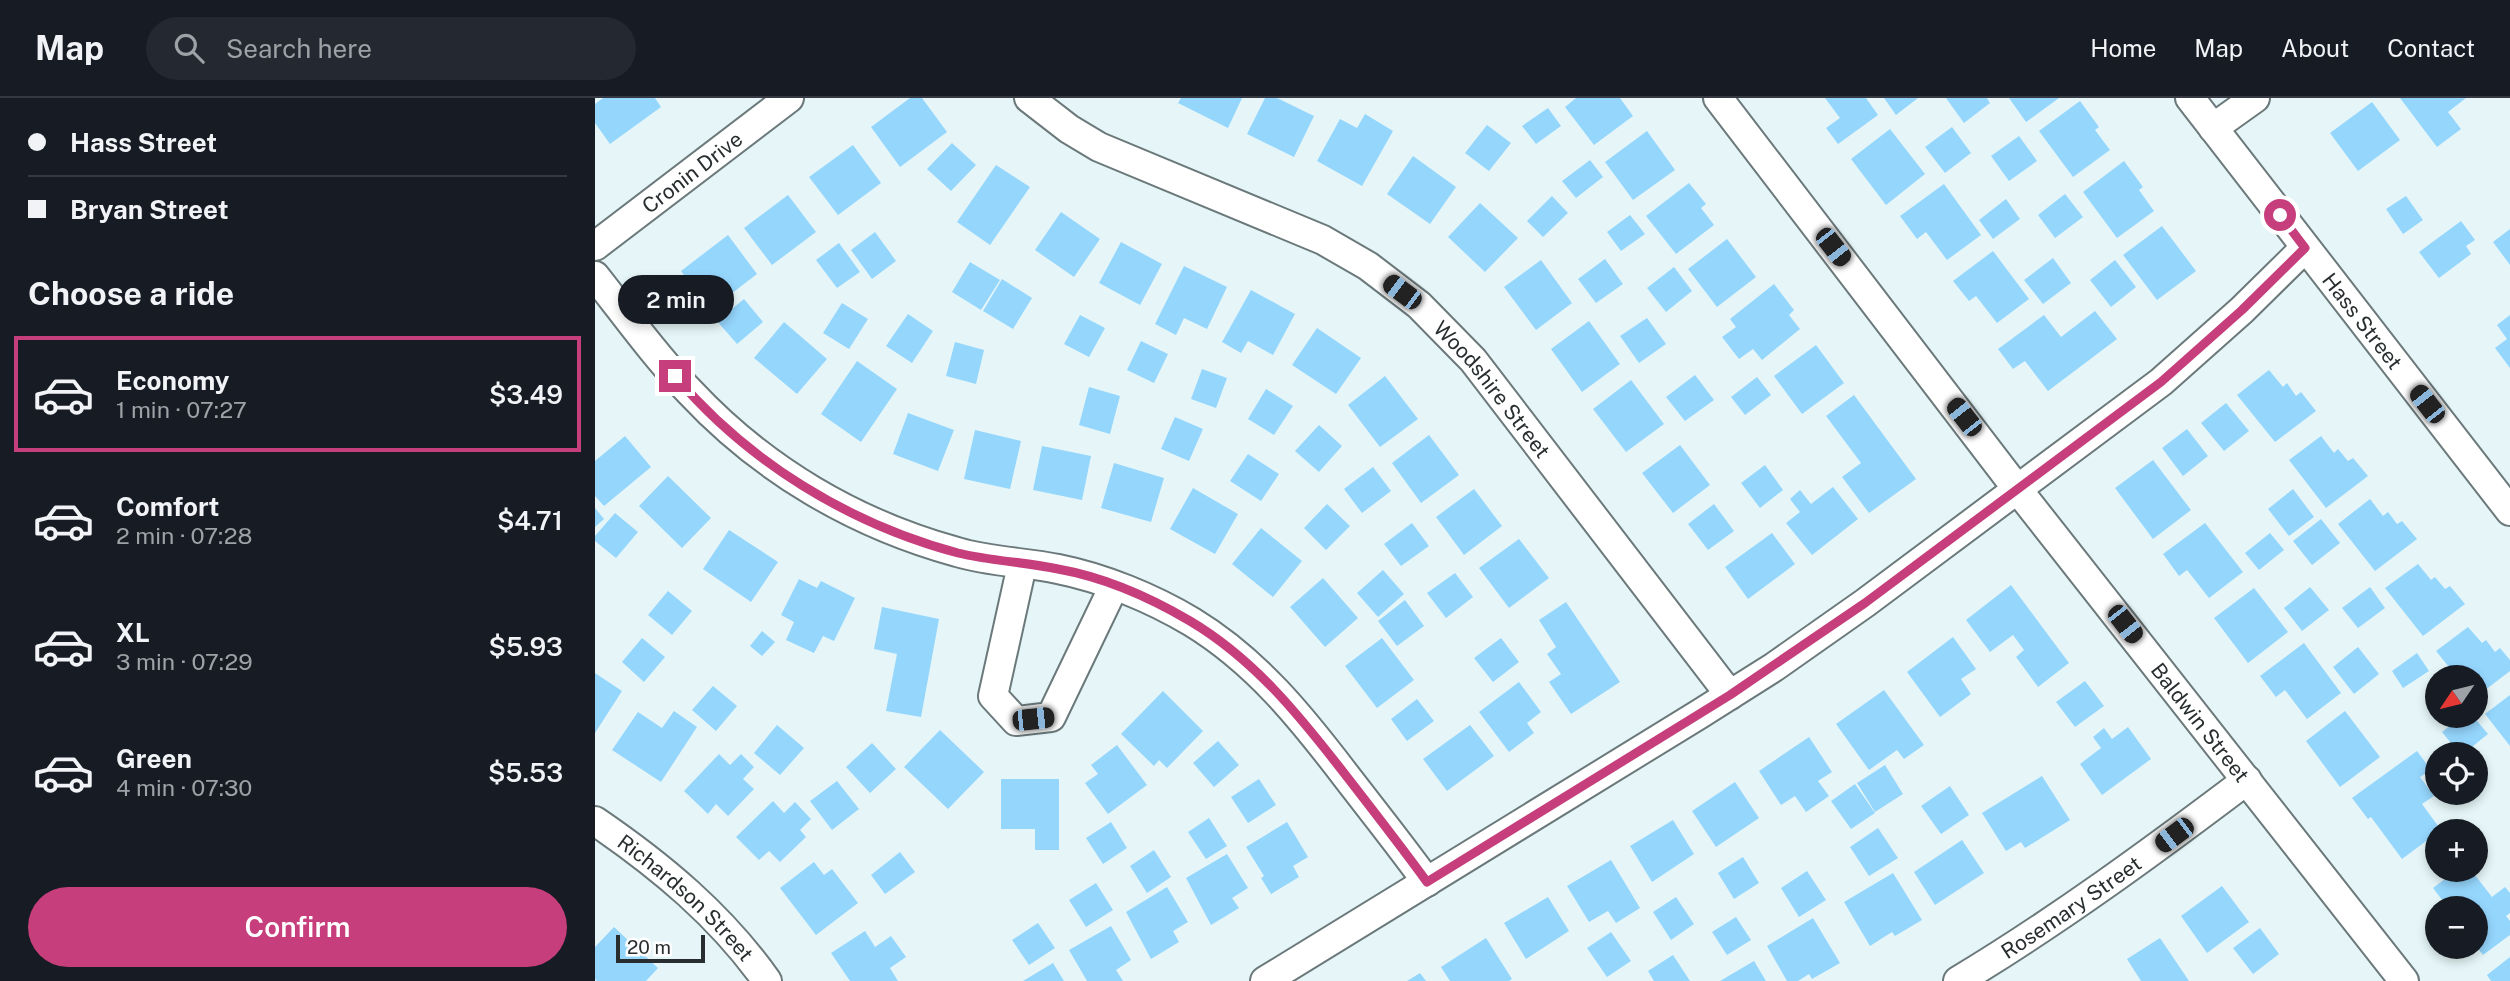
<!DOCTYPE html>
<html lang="en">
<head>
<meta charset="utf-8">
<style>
  :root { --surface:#171b24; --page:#242831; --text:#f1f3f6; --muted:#9ea1a6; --line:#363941; --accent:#c63e7b }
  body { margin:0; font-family:"Public Sans",sans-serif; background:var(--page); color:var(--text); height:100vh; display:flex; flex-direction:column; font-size:26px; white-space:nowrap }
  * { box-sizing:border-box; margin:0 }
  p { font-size:23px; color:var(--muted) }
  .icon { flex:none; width:38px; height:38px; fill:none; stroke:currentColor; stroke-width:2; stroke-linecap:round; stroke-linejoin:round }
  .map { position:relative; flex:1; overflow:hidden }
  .side { display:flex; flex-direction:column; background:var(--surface); width:595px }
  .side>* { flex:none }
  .hud { display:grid; align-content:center; height:154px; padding:0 28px; background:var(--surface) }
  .needle { width:46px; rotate:235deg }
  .buttons { position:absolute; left:1830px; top:567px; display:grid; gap:14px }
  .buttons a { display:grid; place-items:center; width:63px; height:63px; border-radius:50%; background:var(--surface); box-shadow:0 4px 10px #0003; font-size:35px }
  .scale { position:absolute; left:21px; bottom:18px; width:89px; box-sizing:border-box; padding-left:7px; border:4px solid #282e2f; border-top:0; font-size:19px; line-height:24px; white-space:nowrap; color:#282e2f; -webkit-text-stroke:5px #fff; paint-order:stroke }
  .end { position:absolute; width:32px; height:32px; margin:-16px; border:9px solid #c63e7b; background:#fff; box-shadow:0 0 0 4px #fff }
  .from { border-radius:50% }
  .bubble { position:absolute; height:49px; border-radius:24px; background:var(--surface); box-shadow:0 4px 10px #0003; font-size:23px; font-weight:600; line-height:49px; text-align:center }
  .car { position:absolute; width:21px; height:42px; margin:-21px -10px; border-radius:9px; box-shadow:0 0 5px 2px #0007; background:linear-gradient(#222 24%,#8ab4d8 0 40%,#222 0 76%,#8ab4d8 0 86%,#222 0) }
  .hud b { display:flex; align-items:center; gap:24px; height:66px; font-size:26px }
  .hud b+b { border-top:2px solid var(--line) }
  .hud i { width:18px; height:18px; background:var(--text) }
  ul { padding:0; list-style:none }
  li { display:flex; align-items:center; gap:21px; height:116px; margin:0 14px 10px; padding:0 14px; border:4px solid transparent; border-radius:0px }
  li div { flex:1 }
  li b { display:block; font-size:26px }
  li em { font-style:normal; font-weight:600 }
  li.active { border-color:var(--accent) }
  li>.icon { width:63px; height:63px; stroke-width:1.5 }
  h2 { padding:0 28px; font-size:32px; line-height:84px }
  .action { display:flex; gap:14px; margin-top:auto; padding:14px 28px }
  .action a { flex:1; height:80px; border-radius:42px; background:var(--accent); color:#fff; font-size:28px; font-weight:600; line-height:80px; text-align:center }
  header { display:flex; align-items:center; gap:42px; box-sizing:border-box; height:98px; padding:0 35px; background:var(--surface); border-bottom:2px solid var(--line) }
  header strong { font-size:33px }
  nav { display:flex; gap:38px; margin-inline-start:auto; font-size:24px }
  .search { width:490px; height:63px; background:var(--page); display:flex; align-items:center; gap:18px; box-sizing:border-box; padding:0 24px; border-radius:38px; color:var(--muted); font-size:26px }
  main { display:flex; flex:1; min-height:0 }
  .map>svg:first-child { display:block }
</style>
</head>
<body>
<header>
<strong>Map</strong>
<div class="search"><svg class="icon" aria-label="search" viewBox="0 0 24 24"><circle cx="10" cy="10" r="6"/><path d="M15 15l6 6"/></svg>Search here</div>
<nav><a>Home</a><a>Map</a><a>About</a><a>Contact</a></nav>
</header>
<main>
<section class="side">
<div class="hud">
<b><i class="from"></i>Hass Street</b>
<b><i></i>Bryan Street</b>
</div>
<h2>Choose a ride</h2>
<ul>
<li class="active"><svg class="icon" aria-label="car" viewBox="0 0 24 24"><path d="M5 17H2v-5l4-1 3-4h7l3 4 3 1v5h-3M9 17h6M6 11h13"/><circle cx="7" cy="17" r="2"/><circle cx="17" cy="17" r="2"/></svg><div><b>Economy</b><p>1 min · 07:27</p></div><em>$3.49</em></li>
<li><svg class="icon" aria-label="car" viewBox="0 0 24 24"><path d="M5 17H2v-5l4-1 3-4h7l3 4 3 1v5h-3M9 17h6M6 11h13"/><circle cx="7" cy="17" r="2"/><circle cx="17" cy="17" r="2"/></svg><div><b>Comfort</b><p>2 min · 07:28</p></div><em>$4.71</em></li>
<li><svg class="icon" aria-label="car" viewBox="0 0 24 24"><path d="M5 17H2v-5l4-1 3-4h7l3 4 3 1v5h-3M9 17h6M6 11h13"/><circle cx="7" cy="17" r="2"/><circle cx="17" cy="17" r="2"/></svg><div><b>XL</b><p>3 min · 07:29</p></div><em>$5.93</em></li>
<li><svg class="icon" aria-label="car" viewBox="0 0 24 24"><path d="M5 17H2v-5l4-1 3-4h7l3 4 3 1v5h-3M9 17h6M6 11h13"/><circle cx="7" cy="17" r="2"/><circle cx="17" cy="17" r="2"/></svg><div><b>Green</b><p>4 min · 07:30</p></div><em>$5.53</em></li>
</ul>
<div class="action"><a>Confirm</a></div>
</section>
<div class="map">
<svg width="1915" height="883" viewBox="0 0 1915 883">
  <rect width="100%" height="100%" fill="#e6f6f8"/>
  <!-- building -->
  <path fill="#95d6fd" d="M8,0H60L66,9L15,46L0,25V6Z
    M315,0H327L352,34L305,69L276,29Z
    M586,0H647L633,30L583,5Z
    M670,0H682L719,18L699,59L652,36Z
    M981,0H1025L1038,18L999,47L970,9Z
    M1230,0H1271L1283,17L1243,46L1231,30L1245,20Z
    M1289,0H1323L1301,17Z
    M1351,0H1392L1395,5L1369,25Z
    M1414,0H1464L1431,24Z
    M1805,0H1871L1853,14L1866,31L1842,49Z
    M1485,3L1504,29L1500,32L1515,52L1478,79L1444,33Z
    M1777,4L1805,42L1763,73L1735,35Z
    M953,10L966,28L941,46L927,28Z
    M770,16L798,33L767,88L722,63L745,21L762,30Z
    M892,27L916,45L894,73L870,55Z
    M1357,29L1376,55L1350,75L1330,49Z
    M1295,31L1330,76L1291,107L1256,61Z
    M1052,33L1080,72L1038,102L1010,64Z
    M1424,38L1442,63L1414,83L1396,58Z
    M357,45L381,67L356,93L332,71Z
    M258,47L286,85L243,117L214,79Z
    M818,58L861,89L835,126L792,96Z
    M995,62L1008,79L981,100L967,83Z
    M1529,63L1548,89L1544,92L1559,113L1522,140L1488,94Z
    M401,67L435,89L395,147L362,124Z
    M1094,85L1111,106L1106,110L1119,127L1081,156L1051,118Z
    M1349,86L1386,137L1352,162L1331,134L1322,141L1305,118Z
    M1470,96L1488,119L1460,140L1443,117Z
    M193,97L221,134L177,167L149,130Z
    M957,98L973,115L948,139L932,123Z
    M1811,98L1828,122L1808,136L1791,111Z
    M1411,101L1425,121L1398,141L1384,122Z
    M885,105L923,140L890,174L853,139Z
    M466,114L505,141L479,179L440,152Z
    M1035,117L1050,136L1026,153L1012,134Z
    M1866,123L1880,142L1871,148L1876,156L1844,180L1824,154Z
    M1567,128L1601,173L1562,202L1528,157Z
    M1915,131V167L1898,144Z
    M280,134L301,163L277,181L256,152Z
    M133,137L162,176L115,212L86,173Z
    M1132,141L1161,179L1122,209L1093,171Z
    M526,144L567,166L545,207L504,185Z
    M244,145L265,174L242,190L221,162Z
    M1398,153L1434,201L1402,225L1381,198L1374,203L1358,183Z
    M1458,160L1476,185L1448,206L1429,182Z
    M1010,161L1028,186L1001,205L983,181Z
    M946,162L977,205L941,232L909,189Z
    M1520,162L1541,189L1516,209L1495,182Z
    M375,164L405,182L386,212L357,194Z
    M589,168L632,189L612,231L589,220L581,237L560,226Z
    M1079,169L1097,193L1071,214L1052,190Z
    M407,181L437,200L418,231L388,213Z
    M1179,186L1199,212L1194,217L1205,231L1167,262L1158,251L1144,261L1127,239L1141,229L1135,221Z
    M656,192L700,216L678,257L653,243L646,255L627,244Z
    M149,201L168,224L142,246L122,223Z
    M247,205L273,221L254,251L228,235Z
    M1500,213L1522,241L1453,293L1430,263L1418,271L1403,251L1449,217L1466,239Z
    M313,216L338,233L317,265L291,248Z
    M485,217L510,230L494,259L469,246Z
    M1915,217V270L1900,250L1912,241L1902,227Z
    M1052,220L1071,246L1044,265L1025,238Z
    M994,223L1025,266L987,294L956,251Z
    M189,224L232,261L202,296L159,260Z
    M722,230L766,260L741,296L697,267Z
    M546,243L573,256L559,285L532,272Z
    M360,244L389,252L381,286L351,278Z
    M1221,247L1249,285L1207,316L1179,278Z
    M262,263L302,291L266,344L226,316Z
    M607,271L632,280L621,310L596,301Z
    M1674,272L1688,289L1692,285L1701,298L1706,294L1721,313L1680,344L1642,297Z
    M1100,277L1119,302L1090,323L1071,299Z
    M790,278L823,321L785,349L753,307Z
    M1162,279L1176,297L1150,317L1136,299Z
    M1036,282L1069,326L1031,354L998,311Z
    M494,289L525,298L515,336L484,327Z
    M671,291L698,308L679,337L653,321Z
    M1259,297L1321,381L1274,415L1247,379L1266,365L1231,318Z
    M1631,305L1654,333L1629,353L1606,325Z
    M313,315L359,332L343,373L298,356Z
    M580,319L608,331L594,363L566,351Z
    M724,327L747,348L724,374L700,353Z
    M1592,331L1613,358L1588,378L1567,350Z
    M380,332L426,343L415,391L369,381Z
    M834,337L864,377L826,405L797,365Z
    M30,338L56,369L9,408L0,398V363Z
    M1726,338L1739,355L1743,351L1753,363L1758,360L1773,378L1731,410L1694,362Z
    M1085,347L1115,387L1078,415L1047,375Z
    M447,348L496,358L487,402L438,392Z
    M653,356L684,376L666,403L635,383Z
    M1558,362L1596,412L1558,441L1520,390Z
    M519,365L569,380L556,424L506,410Z
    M1170,367L1188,392L1165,410L1146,385Z
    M778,369L796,393L767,415L749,391Z
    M73,378L116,420L87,450L44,408Z
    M1238,389L1263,421L1217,457L1191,425L1205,414L1195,401L1205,392L1216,406Z
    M598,390L643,416L620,456L575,431Z
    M879,391L907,428L869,457L841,419Z
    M1698,391L1719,419L1694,438L1673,411Z
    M1775,401L1788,418L1793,414L1802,426L1807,423L1822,441L1780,473L1743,426Z
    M732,406L755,428L731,452L709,430Z
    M1119,406L1139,433L1113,452L1093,426Z
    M0,410L9,421L0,429Z
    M20,415L43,434L21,460L0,443V438Z
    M1726,421L1745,445L1717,467L1698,443Z
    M817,425L834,448L806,468L789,446Z
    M1610,425L1648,474L1614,500L1592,472L1584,478L1568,456Z
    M666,430L707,463L678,499L637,466Z
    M134,432L183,464L156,504L108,471Z
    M1177,435L1200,466L1153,501L1130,469Z
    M1675,435L1689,452L1664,472L1650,455Z
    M924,441L954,480L914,510L884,470Z
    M1823,466L1836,482L1840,479L1850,491L1855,488L1870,506L1828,538L1790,490Z
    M788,472L809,496L783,519L762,495Z
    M860,475L878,499L851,520L832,495Z
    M728,480L763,520L730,549L695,509Z
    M204,481L222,490L226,483L260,500L239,543L228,538L219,555L191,542L199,524L186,517Z
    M1416,487L1474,565L1443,589L1421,559L1429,552L1418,537L1395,554L1371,522Z
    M1715,489L1734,512L1707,533L1689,510Z
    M1775,489L1790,510L1763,530L1747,510Z
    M1659,490L1693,534L1653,565L1619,520Z
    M73,493L97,513L77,537L53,517Z
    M810,502L829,528L802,548L783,523Z
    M971,504L1025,584L976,616L954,584L966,576L952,556L961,549L944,522Z
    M287,509L344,521L326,619L291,613L302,556L279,551Z
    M1873,529L1887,545L1891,542L1900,554L1905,550L1915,562V573L1881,599V579H1862L1841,553Z
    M167,533L180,544L167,558L155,548Z
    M1358,539L1381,571L1366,581L1376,596L1345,619L1312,574Z
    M47,540L70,559L49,584L27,564Z
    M787,540L819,582L782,610L750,568Z
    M906,540L924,564L898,584L879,560Z
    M1709,545L1746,595L1712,621L1690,592L1681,599L1665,578Z
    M1763,549L1784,576L1759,596L1738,569Z
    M1822,555L1834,573L1808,590L1797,573Z
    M0,575L27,593L0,635Z
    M1490,583L1509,608L1480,629L1461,604Z
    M924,584L946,614L932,625L939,635L914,654L884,614Z
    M118,588L142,608L121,633L97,612Z
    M1289,592L1329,647L1309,661L1302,652L1274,672L1241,626Z
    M568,593L608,633L572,670L564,662L559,668L526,636Z
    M1915,597V648L1890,616Z
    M822,601L839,623L812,643L796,621Z
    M79,613L102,629L66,684L17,652L43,614L67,630Z
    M1750,613L1785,659L1745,689L1711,643Z
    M1867,618H1878L1893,636L1868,656H1865L1847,634Z
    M182,627L209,650L185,677L159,655Z
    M875,627L899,658L852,693L828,661Z
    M1533,629L1556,661L1507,697L1485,666L1506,650L1498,639L1509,630L1517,641Z
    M345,632L389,674L353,711L309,669Z
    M1214,639L1237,674L1223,683L1234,698L1211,714L1200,698L1186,707L1164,673Z
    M623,643L644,667L619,689L598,665Z
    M277,645L301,671L275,695L251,669Z
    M522,647L552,687L513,716L490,685L503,676L496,667Z
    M1822,653L1836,672L1825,679L1839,698L1827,706L1846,732L1807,761L1776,719L1773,721L1757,700Z
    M124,656L135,667L146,656L159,669L148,681L159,691L133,718L121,706L113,716L89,693Z
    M1290,667L1308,696L1280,714L1262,685Z
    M1447,678L1475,722L1430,750L1426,744L1411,753L1387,715Z
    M406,681H464V752H440V731H406Z
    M664,681L681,707L653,725L636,699Z
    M242,683L264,711L237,732L215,703Z
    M1140,684L1164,720L1121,749L1097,713Z
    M1260,686L1280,715L1256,731L1236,703Z
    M1355,688L1374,717L1346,736L1326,708Z
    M178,703L189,715L200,704L216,721L205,732L211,739L185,764L174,753L164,762L141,739Z
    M614,720L632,748L611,761L593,734Z
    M1078,722L1099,756L1057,784L1035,748Z
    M516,724L532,750L508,766L491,740Z
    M692,724L713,759L698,768L704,779L676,796L666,780L669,778L651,749Z
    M1283,730L1303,760L1274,778L1255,749Z
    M1367,742L1389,775L1340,807L1319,774Z
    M559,752L576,779L552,795L535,768Z
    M305,754L320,774L290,796L276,777Z
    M632,756L653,790L637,800L644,810L616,827L591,780Z
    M1148,759L1164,785L1139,801L1123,775Z
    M1016,762L1045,810L1021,825L1013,813L994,824L972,788Z
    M219,764L229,777L237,771L263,805L221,837L185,790Z
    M1862,772H1876L1897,799L1910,789L1915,795V815L1911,818L1915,823V837L1888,857L1881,848V810H1847L1851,807L1838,790Z
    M1212,773L1231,802L1204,819L1186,790Z
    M1298,775L1327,822L1300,838L1297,834L1275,848L1249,804Z
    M501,785L518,812L491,829L474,802Z
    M1627,788L1654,824L1612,855L1586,818Z
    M572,789L593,824L578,833L584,844L556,861L531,814Z
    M953,799L974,833L931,861L909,825Z
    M1081,799L1099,826L1076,842L1058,814Z
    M1141,819L1156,842L1132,857L1117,834Z
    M1218,820L1245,865L1217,881L1214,876L1203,883H1192L1172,848Z
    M443,825L460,850L434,867L417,842Z
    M516,828L536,862L521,872L528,883H492L474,852Z
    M19,829L63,870L51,883H2L0,881V849Z
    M1665,830L1684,856L1658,876L1638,850Z
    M270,833L280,849L296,838L311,859L295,870L303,883H255L236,855Z
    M1016,834L1036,863L1012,879L992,850Z
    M891,840L917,881L914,883H855L846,869Z
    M1565,840L1594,883H1546L1532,861Z
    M1078,857L1095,883H1059L1053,873Z
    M1915,859V883H1896L1892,877Z
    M1159,863L1171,883H1125Z
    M458,865L469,883H428Z
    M825,875L831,883H812Z"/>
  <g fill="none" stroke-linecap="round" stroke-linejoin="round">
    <!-- minor casing -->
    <g stroke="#6b797b" stroke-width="32">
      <g id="minor">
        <path id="s1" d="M434,0L474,31L504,49L728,142L773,168L824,207L878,262L1135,597"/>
        <path id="s2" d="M1123,0L1423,392L1809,883"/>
        <path id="s3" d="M1595,0L1915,413"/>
        <path d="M1618,30L1660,0"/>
        <path id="s4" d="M0,148L194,0"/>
        <path d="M0,178C31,217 60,258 95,294C168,372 260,426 362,454C395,464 429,464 463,471C508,480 557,500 597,524C661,563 706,619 751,678C778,713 806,748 832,784"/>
        <path d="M427,467L398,598L421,623L456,619L519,488"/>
        <path id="s5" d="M0,723C66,768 126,818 172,883"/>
        <path d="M670,883L1103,617L1179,569L1270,505L1566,284L1647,212L1710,150"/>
        <path id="s6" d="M1363,883C1464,822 1558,753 1652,682"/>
      </g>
    </g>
    <!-- minor -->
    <use href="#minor" stroke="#fff" stroke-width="28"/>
  </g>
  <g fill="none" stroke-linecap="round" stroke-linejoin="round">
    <!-- route -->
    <path stroke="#c63e7b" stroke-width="9" d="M80,278C153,364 254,426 363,455C396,463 430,464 463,471C508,479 556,500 595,523C659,561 704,617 749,675C777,711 805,747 832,784L1135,597L1270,505L1566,284L1647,212L1710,150L1685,117"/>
  </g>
  <g text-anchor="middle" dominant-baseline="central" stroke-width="5" stroke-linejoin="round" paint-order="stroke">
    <!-- street labels -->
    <g font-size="21" fill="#282e2f" stroke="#fff">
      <text stroke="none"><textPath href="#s4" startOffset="122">Cronin Drive</textPath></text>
      <text stroke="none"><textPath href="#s3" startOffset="282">Hass Street</textPath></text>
      <text stroke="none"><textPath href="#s1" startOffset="556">Woodshire Street</textPath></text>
      <text stroke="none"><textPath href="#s2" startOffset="789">Baldwin Street</textPath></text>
      <text stroke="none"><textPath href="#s5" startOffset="119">Richardson Street</textPath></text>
      <text stroke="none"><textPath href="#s6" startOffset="135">Rosemary Street</textPath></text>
    </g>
  </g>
</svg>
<div class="buttons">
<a><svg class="needle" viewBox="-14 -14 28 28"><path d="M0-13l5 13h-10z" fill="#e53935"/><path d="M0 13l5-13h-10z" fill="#9ea1a6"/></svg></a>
<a><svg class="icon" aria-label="locate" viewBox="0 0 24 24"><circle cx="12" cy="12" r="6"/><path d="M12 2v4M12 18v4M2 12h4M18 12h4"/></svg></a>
<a>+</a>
<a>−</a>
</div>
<div class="scale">20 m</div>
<i class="end from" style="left:1685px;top:117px"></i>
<i class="end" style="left:80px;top:278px"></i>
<div class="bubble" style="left:23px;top:177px;width:116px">2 min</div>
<i class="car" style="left:1238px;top:149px;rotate:142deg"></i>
<i class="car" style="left:807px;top:194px;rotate:307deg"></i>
<i class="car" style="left:1832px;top:306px;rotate:322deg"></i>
<i class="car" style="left:1369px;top:319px;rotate:322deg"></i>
<i class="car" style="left:1530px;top:526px;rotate:142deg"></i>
<i class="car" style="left:438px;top:621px;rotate:84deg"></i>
<i class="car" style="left:1579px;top:737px;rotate:233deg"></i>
</div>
</main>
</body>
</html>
